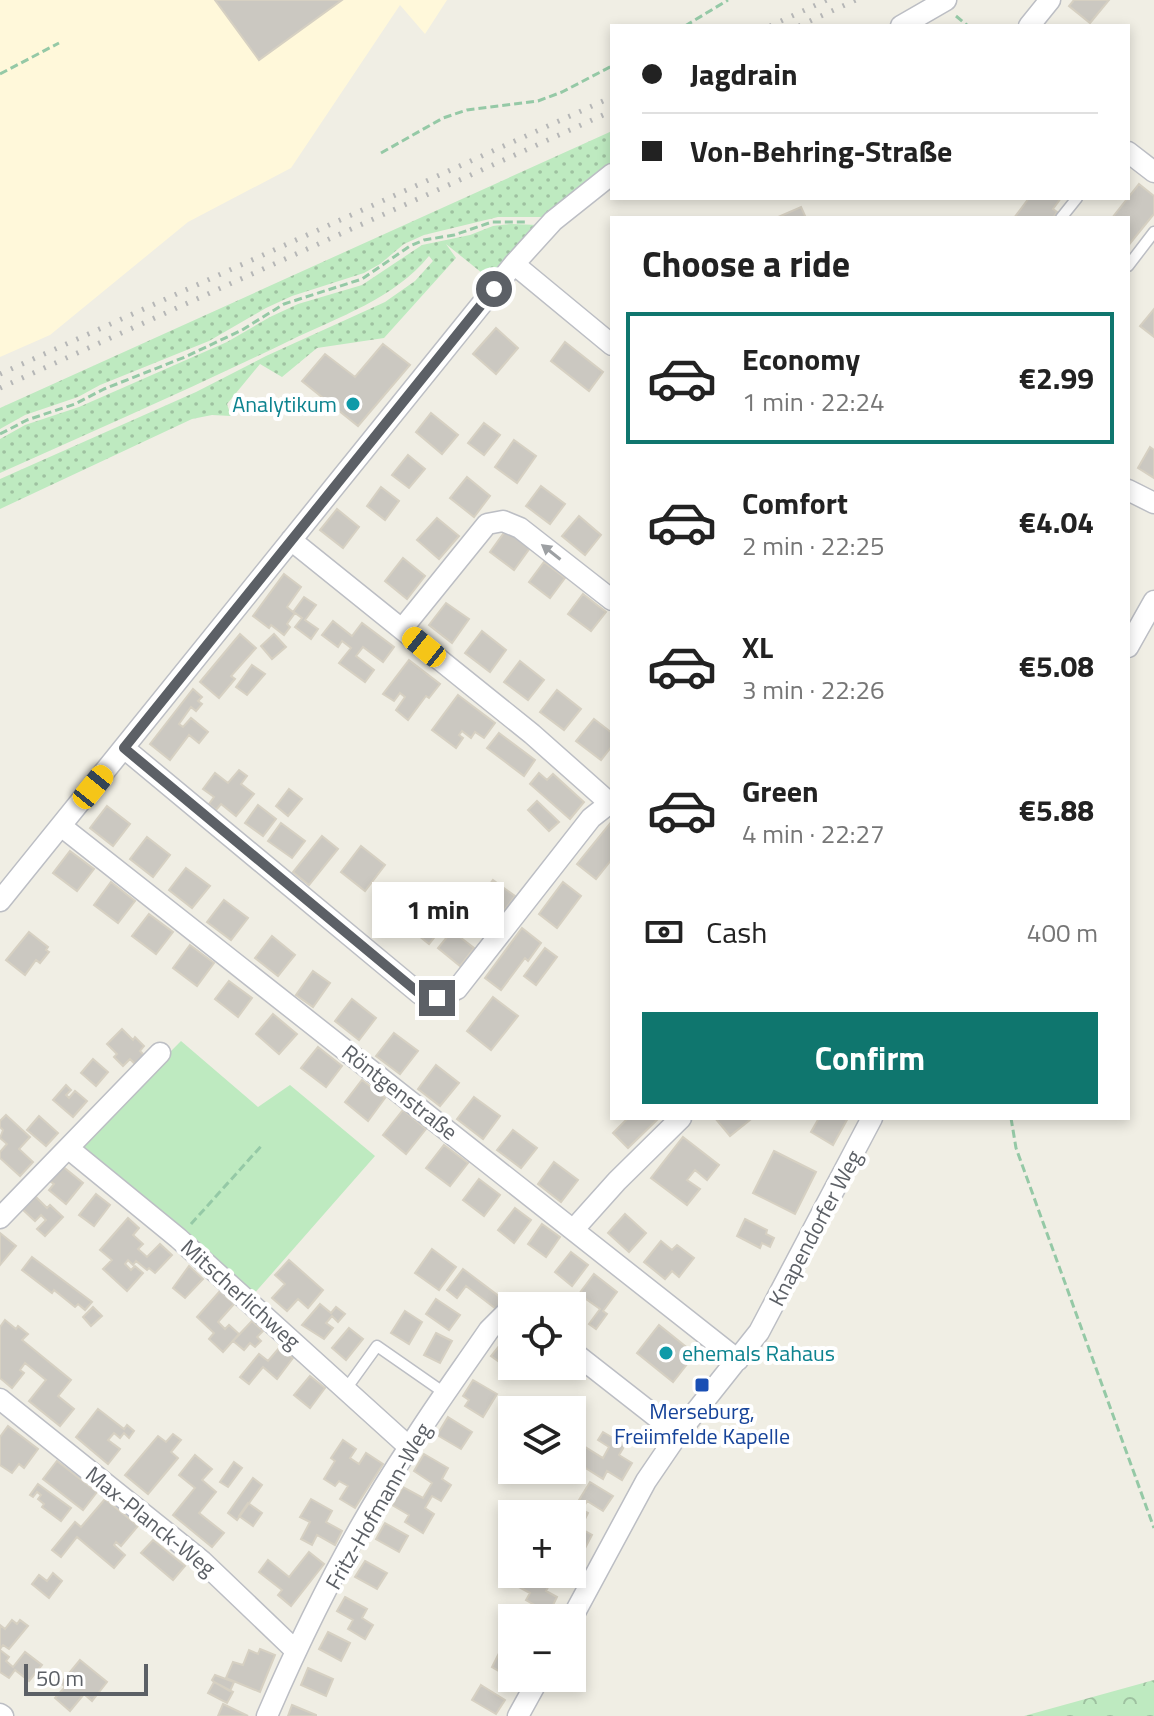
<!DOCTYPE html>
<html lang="en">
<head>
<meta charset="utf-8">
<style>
  :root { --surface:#fff; --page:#f2f2f2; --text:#222; --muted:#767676; --line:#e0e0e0; --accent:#0f766e }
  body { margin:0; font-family:"Titillium Web",sans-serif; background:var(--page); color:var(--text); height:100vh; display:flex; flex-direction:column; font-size:30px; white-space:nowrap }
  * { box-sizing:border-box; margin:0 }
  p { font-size:26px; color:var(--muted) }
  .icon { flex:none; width:44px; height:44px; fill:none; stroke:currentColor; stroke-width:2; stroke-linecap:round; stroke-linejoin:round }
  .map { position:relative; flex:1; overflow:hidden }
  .panel { position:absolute; left:610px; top:216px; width:520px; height:904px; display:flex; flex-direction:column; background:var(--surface); border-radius:0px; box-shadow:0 4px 12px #0003 }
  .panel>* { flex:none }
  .top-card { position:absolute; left:610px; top:24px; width:520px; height:176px; border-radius:0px; box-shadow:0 4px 12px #0003; display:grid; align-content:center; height:176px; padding:0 32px; background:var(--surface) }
  .tools { position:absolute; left:498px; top:1292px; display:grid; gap:16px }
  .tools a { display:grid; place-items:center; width:88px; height:88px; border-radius:0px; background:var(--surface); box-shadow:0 4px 12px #0003; font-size:40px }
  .scale { position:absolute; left:24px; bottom:20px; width:124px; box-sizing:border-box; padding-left:8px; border:4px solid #5c6066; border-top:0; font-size:22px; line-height:28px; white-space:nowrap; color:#5c6066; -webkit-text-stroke:6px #fff; paint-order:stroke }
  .end { position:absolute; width:36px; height:36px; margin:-18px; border:10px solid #5c6066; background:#fff; box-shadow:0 0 0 4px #fff }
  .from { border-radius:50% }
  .bubble { position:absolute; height:56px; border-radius:0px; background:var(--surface); box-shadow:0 4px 12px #0003; font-size:26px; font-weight:700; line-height:56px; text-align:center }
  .car { position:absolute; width:24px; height:48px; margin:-24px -12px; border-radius:10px; box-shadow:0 0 6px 2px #0007; background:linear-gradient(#f5c518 24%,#345 0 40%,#f5c518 0 76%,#345 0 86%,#f5c518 0) }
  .top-card b { display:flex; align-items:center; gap:28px; height:76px; font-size:30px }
  .top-card b+b { border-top:2px solid var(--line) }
  .top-card i { width:20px; height:20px; background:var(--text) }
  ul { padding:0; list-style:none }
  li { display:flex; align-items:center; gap:24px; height:132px; margin:0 16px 12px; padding:0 16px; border:4px solid transparent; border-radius:0px }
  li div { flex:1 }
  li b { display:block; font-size:30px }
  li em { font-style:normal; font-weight:700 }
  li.on { border-color:var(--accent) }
  li>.icon { width:72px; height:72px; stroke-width:1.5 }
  h2 { padding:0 32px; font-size:36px; line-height:96px }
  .pay { display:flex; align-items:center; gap:20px; height:88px; padding:0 32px; font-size:30px }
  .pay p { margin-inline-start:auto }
  .cta { display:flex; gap:16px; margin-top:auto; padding:16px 32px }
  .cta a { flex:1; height:92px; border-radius:0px; background:var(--accent); color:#fff; font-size:32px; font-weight:700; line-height:92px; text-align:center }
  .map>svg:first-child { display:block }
</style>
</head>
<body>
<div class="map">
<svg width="1154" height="1716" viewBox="0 0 1154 1716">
  <defs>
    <pattern id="grass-dots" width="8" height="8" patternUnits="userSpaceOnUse" patternTransform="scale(2)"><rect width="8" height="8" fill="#beeac0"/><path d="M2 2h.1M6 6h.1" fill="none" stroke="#9ec1a0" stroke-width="1.8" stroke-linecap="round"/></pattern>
    <pattern id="forest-crowns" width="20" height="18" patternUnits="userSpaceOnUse" patternTransform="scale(2)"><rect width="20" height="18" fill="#beeac0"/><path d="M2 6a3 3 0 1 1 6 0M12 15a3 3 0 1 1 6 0" fill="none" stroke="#9ec1a0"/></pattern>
  </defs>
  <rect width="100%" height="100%" fill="#f0eee4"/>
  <!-- commercial -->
  <path fill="#fff8da" d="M0,0H447L425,34L400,5L291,168L188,222L50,335L0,357Z"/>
  <!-- grass -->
  <path fill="url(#grass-dots)" d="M612,131V162L554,213L546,217H498L424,235L404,244L380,264L364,273L292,296L266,308L209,341L100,385L78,397L25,415L0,429V408Z
    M511,224L538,225L492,281L446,244L456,258L384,338L317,348L282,377L260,364L227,404L231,416L212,415L192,419L0,509V479L196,392L266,356L385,302L415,281L433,261L429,256C394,299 338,317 289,341C194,387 97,430 0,473V439L25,425L79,407L227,342L270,317L298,304L362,285L422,245L470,235L493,226Z"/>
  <!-- forest -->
  <path fill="url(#forest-crowns)" d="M1154,1680V1716H1024Z"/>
  <!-- green -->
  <path fill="#beeac0" d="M181,1041L258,1107L290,1085L375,1156L253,1295L77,1146Z"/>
  <!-- building -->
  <path fill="#cbc8c1" stroke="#d6d0c2" stroke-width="2" d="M215,0H342L259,60Z
    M1074,0H1109L1090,23L1069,6Z
    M1139,184L1154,196V214L1128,246V218H1112Z
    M1029,198H1061L1053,209L1057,212L1053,218H1014Z
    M801,207L806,218H776Z
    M1154,309V337L1140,326Z
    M496,328L518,348L496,374L473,354Z
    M565,342L603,372L589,391L551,361Z
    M383,344L410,365L358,426L302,381L325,354L355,377Z
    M431,413L458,435L442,454L416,432Z
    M484,423L500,435L484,455L468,443Z
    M514,440L536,456L517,483L495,467Z
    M1150,447L1154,450V478L1138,468Z
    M408,455L425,469L409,488L392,475Z
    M467,477L490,496L474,517L450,498Z
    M541,486L565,504L550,524L526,506Z
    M381,487L399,501L385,520L367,506Z
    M337,509L359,527L343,548L320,530Z
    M579,516L601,535L585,555L562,536Z
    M437,518L459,536L439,559L417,540Z
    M506,530L530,548L514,570L490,552Z
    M403,558L425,576L407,599L385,581Z
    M544,562L565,578L550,598L529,582Z
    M284,574L301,587L287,607L293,612L304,597L316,605L305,620L318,629L311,639L295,627L302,618L295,613L287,624L290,627L284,635L271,625L269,628L253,616Z
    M583,594L606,612L591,631L568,614Z
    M446,603L469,619L452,643L429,625Z
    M333,621L352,636L362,623L394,647L383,662L363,647L356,656L374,670L365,682L339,663L351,648L342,641L338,647L322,635Z
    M482,631L506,650L490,672L465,653Z
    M240,634L256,648L231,676L235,679L219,698L200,682Z
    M274,634L286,647L272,659L261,646Z
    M409,660L440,684L429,698L426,696L408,720L396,710L405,697L400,693L394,701L383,694Z
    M520,661L544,680L528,700L504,682Z
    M252,665L265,674L247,695L236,687Z
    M193,689L202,697L198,701L202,704L196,711L191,707L179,724L183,727L191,718L208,732L199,743L189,735L170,760L150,744Z
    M557,690L581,709L564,730L540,712Z
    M458,695L495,723L484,738L475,732L471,738L462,731L459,735L463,738L456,748L432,730Z
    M594,719L612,733V746L601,760L576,741Z
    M499,733L535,760L524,776L487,748Z
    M239,770L247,776L241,784L254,794L236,816L221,804L216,810L209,804L214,797L203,789L215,773L228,783Z
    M539,773L547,780L553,774L584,802L570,819L530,784Z
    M289,789L302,799L288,816L276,806Z
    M537,801L559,822L549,831L528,810Z
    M258,805L276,819L263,836L245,823Z
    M107,806L130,824L113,846L90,828Z
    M612,821V859L596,879L577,864Z
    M281,823L305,841L292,858L268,841Z
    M322,836L338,849L309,885L293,872Z
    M147,837L170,855L153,877L130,859Z
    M361,846L385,865L365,891L341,872Z
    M70,851L94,869L77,891L53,873Z
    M186,868L210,886L192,908L169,890Z
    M493,880L515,896L499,917L491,910L485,919L472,908Z
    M111,882L135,901L118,923L94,905Z
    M563,882L581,896L557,928L539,914Z
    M447,885L465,899L429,944L396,917L415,894L431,906Z
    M224,900L248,918L231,940L207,922Z
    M149,914L173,932L156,954L132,936Z
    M522,928L541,943L528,961L525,958L501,990L485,978Z
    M452,931L474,948L460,966L438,948Z
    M29,932L48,947L46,950L49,952L40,963L36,960L25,975L6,960Z
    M272,936L295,955L278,976L255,958Z
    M190,945L214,963L197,986L173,968Z
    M545,948L557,957L536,985L524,976Z
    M313,971L330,983L313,1007L296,995Z
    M229,981L252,998L238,1017L215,999Z
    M493,997L518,1016L491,1050L467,1031Z
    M352,999L376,1018L359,1040L335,1021Z
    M273,1014L297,1034L279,1054L256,1034Z
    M122,1029L133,1040L135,1037L144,1046L140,1051L146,1057L137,1066L130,1059L123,1066L114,1057L117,1054L107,1044Z
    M394,1033L418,1051L400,1074L376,1056Z
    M318,1047L342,1066L326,1087L301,1068Z
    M93,1059L108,1072L96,1086L81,1073Z
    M436,1065L459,1083L440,1106L418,1089Z
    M362,1080L385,1098L368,1121L345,1102Z
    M66,1085L71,1090L66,1095L69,1098L75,1091L87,1101L73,1117L53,1100Z
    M474,1097L500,1116L483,1139L457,1119Z
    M403,1110L426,1129L406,1154L383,1135Z
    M6,1115L30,1137L19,1149L33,1162L20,1176L0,1158V1152L7,1144L0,1138L3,1130L0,1127V1121Z
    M39,1116L58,1133L46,1146L27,1130Z
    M628,1118H659L628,1148L613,1133Z
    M715,1118H748L750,1120L730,1136Z
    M819,1118H848L833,1145L811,1132Z
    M513,1130L537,1148L521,1168L497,1150Z
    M683,1137L719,1165L707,1180L695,1170L687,1180L700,1189L687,1205L651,1178Z
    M444,1145L468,1163L450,1186L426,1168Z
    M774,1151L816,1172L795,1214L753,1193Z
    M554,1162L578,1180L561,1202L538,1184Z
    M61,1165L83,1183L66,1204L49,1190L54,1184L48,1180Z
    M479,1179L500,1195L484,1216L463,1200Z
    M96,1194L110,1205L94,1226L79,1215Z
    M35,1196L47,1208L50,1205L63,1217L45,1236L37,1229L46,1220L41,1215L35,1221L22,1209Z
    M515,1208L531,1220L514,1243L498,1230Z
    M625,1214L646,1233L629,1252L608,1233Z
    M128,1218L139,1228L133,1235L143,1244L138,1249L147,1257L160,1244L172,1255L155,1273L149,1268L147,1270L136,1261L133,1265L128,1260L125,1264L131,1270L135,1266L143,1273L127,1291L103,1269L112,1260L100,1250Z
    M745,1219L767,1230L766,1234L774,1238L770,1247L762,1243L760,1248L737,1236Z
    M542,1224L560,1237L546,1257L528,1244Z
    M0,1233L16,1246L0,1265Z
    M661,1241L672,1250L677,1245L694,1258L679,1277L672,1271L665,1279L644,1262Z
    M432,1249L456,1267L439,1290L415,1273Z
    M571,1252L588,1265L572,1286L555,1272Z
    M32,1257L92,1302L85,1310L78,1304L75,1307L54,1290L52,1293L22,1270Z
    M289,1260L323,1290L308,1308L298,1299L287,1311L272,1298L285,1284L275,1275Z
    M189,1266L203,1279L185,1298L173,1288Z
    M463,1269L504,1300L496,1309L466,1286L457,1298L447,1290Z
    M594,1274L617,1292L603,1311L607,1314L596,1329L589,1324L600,1309L579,1294Z
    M220,1291L234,1304L218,1322L225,1329L229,1325L239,1334L223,1352L209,1339L214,1333L197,1317Z
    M436,1299L460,1315L449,1330L426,1314Z
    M320,1304L331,1313L336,1307L345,1314L338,1322L332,1316L326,1323L333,1328L324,1339L302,1325Z
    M93,1307L102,1316L91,1326L83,1317Z
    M405,1311L422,1322L409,1344L391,1333Z
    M5,1320L16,1329L18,1326L28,1334L22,1340L71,1380L58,1396L74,1409L60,1426L29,1401L46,1380L25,1363L20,1370L24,1373L12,1388L0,1378V1327Z
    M252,1321L263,1331L257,1337L261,1341L255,1347L250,1343L244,1350L233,1341Z
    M659,1325L695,1354L673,1382L637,1353Z
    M349,1328L363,1339L346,1360L332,1348Z
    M436,1333L452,1341L440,1363L424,1355Z
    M504,1340L512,1346V1366H517L513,1372L491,1356Z
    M280,1347L293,1358L277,1379L263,1367L249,1384L240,1377L259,1354L268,1361Z
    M310,1376L325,1388L310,1408L294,1395Z
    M473,1380L497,1394L483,1417L465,1406L469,1400L463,1396Z
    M98,1409L124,1429L127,1425L134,1431L129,1438L124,1433L120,1438L114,1433L108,1440L120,1449L108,1464L76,1437Z
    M448,1417L472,1432L461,1449L437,1435Z
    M8,1426L38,1449L24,1468L19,1464L12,1473L0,1465V1437Z
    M603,1432L625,1445L619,1455L632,1463L622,1480L607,1471L603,1479L576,1462L585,1447L603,1458L609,1447L598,1440Z
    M173,1434L181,1440L171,1452L178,1458L148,1494L125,1475L158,1436L166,1442Z
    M343,1440L356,1449L350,1458L359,1464L366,1453L383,1464L355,1508L340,1499L348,1486L339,1481L335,1486L324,1479L335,1461L331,1458Z
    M424,1454L448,1468L442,1479L451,1485L441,1501L432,1496L425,1508L434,1514L423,1533L405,1522L409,1515L392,1505L403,1487L423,1498L432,1483L414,1471Z
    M195,1455L212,1469L202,1480L216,1492L199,1513L224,1533L212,1547L173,1515L195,1488L179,1475Z
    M57,1461L97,1492L83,1510L43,1479Z
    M234,1462L242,1468L228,1487L220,1482Z
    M253,1478L262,1485L237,1520L228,1513Z
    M590,1482L613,1496L603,1511L587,1501L582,1510L588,1513L584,1521L571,1513Z
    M38,1484L71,1508L61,1521L42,1507L44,1504L38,1499L41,1495L37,1492L33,1497L30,1495Z
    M105,1499L138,1526L121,1546L116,1542L114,1545L125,1555L114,1568L77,1537L61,1557L52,1550L75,1522L81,1527Z
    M311,1499L332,1511L326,1522L342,1531L335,1545L317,1535L312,1545L301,1539L310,1522L300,1517Z
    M248,1503L262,1513L253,1526L239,1516Z
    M385,1523L408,1536L399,1552L376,1539Z
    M578,1527L592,1535L580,1558L572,1554V1539Z
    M153,1540L185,1566L173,1580L141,1553Z
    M309,1552L324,1564L291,1606L278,1595L282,1590L259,1572L268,1560L289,1577Z
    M365,1561L387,1573L377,1589L355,1577Z
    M53,1573L62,1581L49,1598L32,1584L39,1575L47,1581Z
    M523,1574H541L552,1580L546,1591L557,1597L549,1613L526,1600L530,1593L517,1586Z
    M345,1597L367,1609L362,1618L373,1625L365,1639L348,1629L353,1620L337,1611Z
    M12,1620L17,1624L20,1620L28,1626L9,1649L3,1645L0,1649V1625L5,1629Z
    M328,1632L350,1643L341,1661L319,1649Z
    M260,1649L275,1655L260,1692L226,1678L233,1662L243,1665L249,1650L258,1654Z
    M0,1650L9,1657L6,1661L13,1667L25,1652L42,1665L29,1681L15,1670L9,1678L0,1672Z
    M499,1653L512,1660V1678L514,1680L492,1667Z
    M80,1660L107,1682L92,1701L84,1694L70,1711L55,1698L65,1687L61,1683Z
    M308,1668L333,1679L326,1696L301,1685Z
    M215,1675L234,1682L230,1691L214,1682L212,1680Z
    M214,1682L233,1692L227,1703L208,1693Z
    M481,1685L505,1700L496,1714L472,1700Z
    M223,1704L248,1716H218Z
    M292,1705L316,1715V1716H288Z"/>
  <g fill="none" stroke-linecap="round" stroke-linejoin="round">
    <!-- lane casing -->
    <g stroke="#bcbec4" stroke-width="13">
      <path id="lane" d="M1061,218L1077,198
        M1128,266L1154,232
        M346,1389L377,1346L446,1394"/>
    </g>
    <!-- street casing -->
    <g stroke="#bcbec4" stroke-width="23">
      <path id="street" d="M901,26L946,0
        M1029,26L1050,0
        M1128,152L1154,172
        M514,264L612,345
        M1128,490L1154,503
        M291,540L532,734L612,805
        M402,629L487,524L503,521L520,528L612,600
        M1128,647L1154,601
        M124,748L420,994L437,998L457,989L591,818L610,803
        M61,826L738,1360
        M0,901L514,264L553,221L612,174
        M68,1148L178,1238L409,1447
        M0,1218L160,1053
        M574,1229L617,1181L681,1118
        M572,1351L678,1434
        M0,1399L202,1561L295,1650
        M572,1618L646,1481L678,1434L759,1332L872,1118
        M0,1714L3,1716
        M267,1716C307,1623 354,1530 410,1446C435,1406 463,1368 489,1330L506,1313L512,1314
        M518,1716L539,1678"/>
    </g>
    <!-- path -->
    <path stroke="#95c9a6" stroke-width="3" stroke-dasharray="8 4" stroke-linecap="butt" d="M956,16L968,26
      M685,26L728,0
      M0,74L59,43
      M381,153L443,118L467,110L538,101L562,92L612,66
      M0,434L27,420L75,404L104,389L185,357L242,330L284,304L362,279L410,246L424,240L454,235L492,222H525
      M1011,1118L1016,1148L1154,1528
      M191,1224L263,1144"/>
    <!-- lane -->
    <use href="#lane" stroke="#fff" stroke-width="10"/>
    <!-- street -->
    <use href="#street" stroke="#fff" stroke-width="20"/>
    <!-- rail -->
    <path stroke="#b6b7b7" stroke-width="5" stroke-dasharray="2 10" stroke-linecap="butt" d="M770,26L827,0
      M799,26L856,0
      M0,374L612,97
      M0,388L612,111"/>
  </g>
  <!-- one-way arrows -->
  <defs><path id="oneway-solid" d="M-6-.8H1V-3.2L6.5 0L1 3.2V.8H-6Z" transform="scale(2)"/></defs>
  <use fill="#9da0a3" href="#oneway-solid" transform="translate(551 552) rotate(-142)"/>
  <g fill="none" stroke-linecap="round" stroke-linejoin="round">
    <!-- route -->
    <path stroke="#5c6066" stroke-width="10" d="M437,998L420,994L124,748L494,289"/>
  </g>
  <!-- markers -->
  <g fill="#0f9aa8" stroke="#fff" stroke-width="3">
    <circle cx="353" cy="404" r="8"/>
    <circle cx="666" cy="1353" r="8"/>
  </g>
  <rect fill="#1a4fb4" stroke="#fff" stroke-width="3" x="694" y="1377" width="16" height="16" rx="4"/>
  <g text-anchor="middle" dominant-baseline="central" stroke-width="8" stroke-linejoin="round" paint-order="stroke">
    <!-- culture labels -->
    <g font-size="22" fill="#0d838f" stroke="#fff" text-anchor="end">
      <text x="337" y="404">Analytikum</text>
      <text x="682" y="1353" text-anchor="start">ehemals Rahaus</text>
    </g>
    <!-- street labels -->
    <g font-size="22" fill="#5c6066" stroke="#fff">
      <text transform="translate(400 1092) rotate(38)">Röntgenstraße</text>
      <text transform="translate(815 1228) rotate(-62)">Knapendorfer Weg</text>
      <text transform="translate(241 1294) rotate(42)">Mitscherlichweg</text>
      <text transform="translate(378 1506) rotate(-60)">Fritz-Hofmann-Weg</text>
      <text transform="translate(151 1521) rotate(39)">Max-Planck-Weg</text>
    </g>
    <!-- transit labels -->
    <g font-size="22" fill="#164399" stroke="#fff">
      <text x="702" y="1411">Merseburg,<tspan x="702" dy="25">Freiimfelde Kapelle</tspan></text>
    </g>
  </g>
</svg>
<div class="tools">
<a><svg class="icon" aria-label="locate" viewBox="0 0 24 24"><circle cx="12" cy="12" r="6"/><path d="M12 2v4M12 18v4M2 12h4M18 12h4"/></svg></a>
<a><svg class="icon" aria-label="layers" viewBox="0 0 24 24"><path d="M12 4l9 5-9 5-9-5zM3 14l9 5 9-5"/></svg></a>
<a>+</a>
<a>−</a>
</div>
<div class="scale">50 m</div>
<i class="end from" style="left:494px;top:289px"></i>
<i class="end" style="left:437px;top:998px"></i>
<div class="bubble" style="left:372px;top:882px;width:132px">1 min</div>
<i class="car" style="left:424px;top:647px;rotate:309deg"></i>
<i class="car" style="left:93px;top:787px;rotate:39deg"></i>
<div class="top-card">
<b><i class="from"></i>Jagdrain</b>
<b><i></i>Von-Behring-Straße</b>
</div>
<section class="panel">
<h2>Choose a ride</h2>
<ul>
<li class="on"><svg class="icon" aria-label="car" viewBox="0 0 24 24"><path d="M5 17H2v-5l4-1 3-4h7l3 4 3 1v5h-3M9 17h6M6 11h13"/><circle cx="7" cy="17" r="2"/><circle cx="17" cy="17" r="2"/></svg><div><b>Economy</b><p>1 min · 22:24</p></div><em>€2.99</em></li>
<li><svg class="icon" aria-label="car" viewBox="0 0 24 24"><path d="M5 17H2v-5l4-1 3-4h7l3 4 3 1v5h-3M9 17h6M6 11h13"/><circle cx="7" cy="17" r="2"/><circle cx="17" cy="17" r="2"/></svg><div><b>Comfort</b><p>2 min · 22:25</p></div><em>€4.04</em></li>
<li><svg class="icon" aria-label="car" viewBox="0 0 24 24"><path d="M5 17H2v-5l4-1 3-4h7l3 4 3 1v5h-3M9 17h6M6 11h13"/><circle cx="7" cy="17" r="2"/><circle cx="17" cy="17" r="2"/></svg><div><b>XL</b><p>3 min · 22:26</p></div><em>€5.08</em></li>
<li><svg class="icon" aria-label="car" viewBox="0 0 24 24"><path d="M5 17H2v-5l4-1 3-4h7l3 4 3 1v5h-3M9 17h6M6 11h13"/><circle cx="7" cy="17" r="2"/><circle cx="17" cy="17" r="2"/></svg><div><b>Green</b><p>4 min · 22:27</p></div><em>€5.88</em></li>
</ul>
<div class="pay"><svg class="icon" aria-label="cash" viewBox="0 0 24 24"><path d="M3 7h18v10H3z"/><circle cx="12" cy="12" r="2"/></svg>Cash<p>400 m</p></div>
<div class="cta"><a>Confirm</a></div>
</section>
</div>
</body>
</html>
